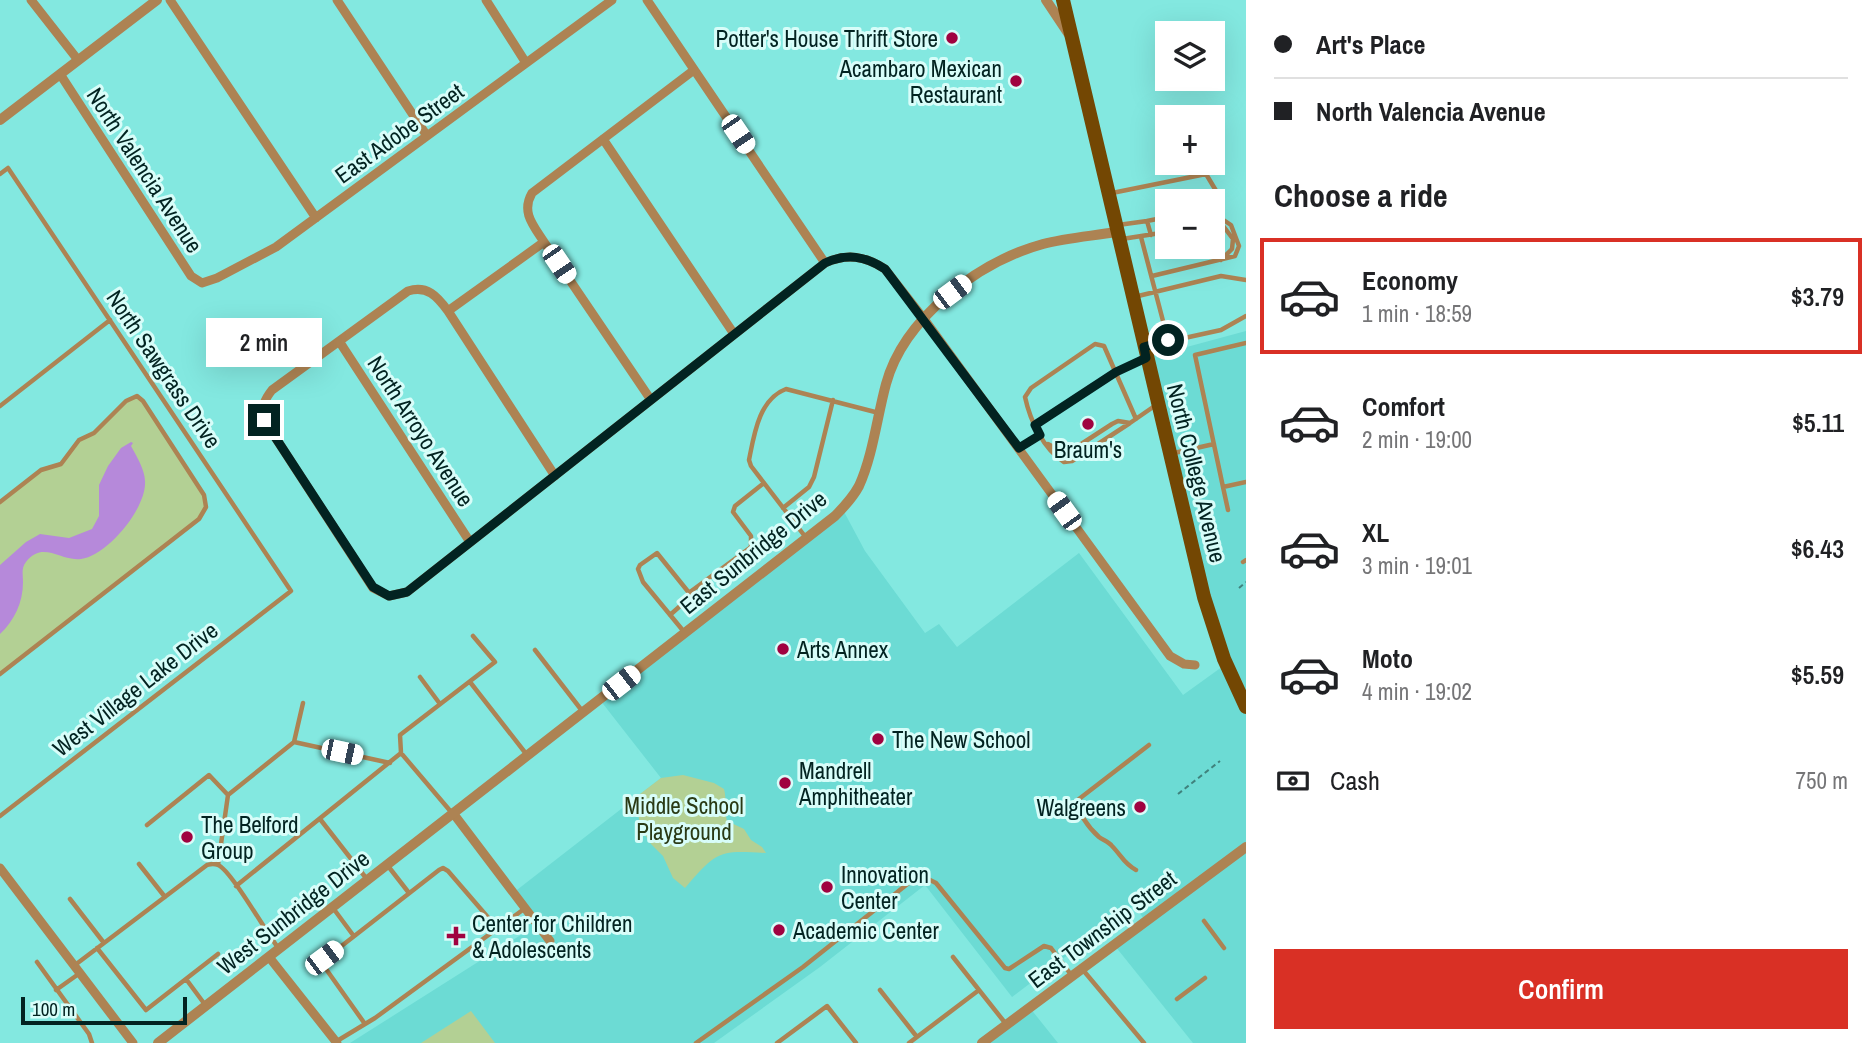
<!DOCTYPE html>
<html lang="en">
<head>
<meta charset="utf-8">
<style>
  :root { --surface:#fff; --page:#f6f6f6; --text:#202124; --muted:#757577; --line:#e0e0e0; --accent:#d93025 }
  body { margin:0; font-family:"Archivo Narrow",sans-serif; background:var(--page); color:var(--text); height:100vh; display:flex; flex-direction:column; font-size:26px; white-space:nowrap }
  * { box-sizing:border-box; margin:0 }
  p { font-size:23px; color:var(--muted) }
  .icon { flex:none; width:38px; height:38px; fill:none; stroke:currentColor; stroke-width:2; stroke-linecap:round; stroke-linejoin:round }
  .map { position:relative; flex:1; overflow:hidden }
  .sheet { display:flex; flex-direction:column; background:var(--surface); width:630px }
  .sheet>* { flex:none }
  .banner { display:grid; align-content:center; height:154px; padding:0 28px; background:var(--surface) }
  .controls { position:absolute; left:1155px; top:21px; display:grid; gap:14px }
  .controls a { display:grid; place-items:center; width:70px; height:70px; border-radius:0px; background:var(--surface); box-shadow:0 7px 28px #0002; font-size:35px }
  .scale { position:absolute; left:21px; bottom:18px; width:166px; box-sizing:border-box; padding-left:7px; border:4px solid #022321; border-top:0; font-size:19px; line-height:24px; white-space:nowrap; color:#022321; -webkit-text-stroke:5px #d8fdf9; paint-order:stroke }
  .end { position:absolute; width:32px; height:32px; margin:-16px; border:9px solid #022321; background:#fff; box-shadow:0 0 0 4px #fff }
  .from { border-radius:50% }
  .bubble { position:absolute; height:49px; border-radius:0px; background:var(--surface); box-shadow:0 7px 28px #0002; font-size:23px; font-weight:600; line-height:49px; text-align:center }
  .car { position:absolute; width:21px; height:42px; margin:-21px -10px; border-radius:9px; box-shadow:0 0 5px 2px #0007; background:linear-gradient(#fff 24%,#345 0 40%,#fff 0 76%,#345 0 86%,#fff 0) }
  .banner b { display:flex; align-items:center; gap:24px; height:66px; font-size:26px }
  .banner b+b { border-top:2px solid var(--line) }
  .banner i { width:18px; height:18px; background:var(--text) }
  ul { padding:0; list-style:none }
  li { display:flex; align-items:center; gap:21px; height:116px; margin:0 14px 10px; padding:0 14px; border:4px solid transparent; border-radius:0px }
  li div { flex:1 }
  li b { display:block; font-size:26px }
  li em { font-style:normal; font-weight:600 }
  li.active { border-color:var(--accent) }
  li>.icon { width:63px; height:63px; stroke-width:1.5 }
  h2 { padding:0 28px; font-size:32px; line-height:84px }
  .pay { display:flex; align-items:center; gap:18px; height:77px; padding:0 28px; font-size:26px }
  .pay p { margin-inline-start:auto }
  .cta { display:flex; gap:14px; margin-top:auto; padding:14px 28px }
  .cta a { flex:1; height:80px; border-radius:0px; background:var(--accent); color:#fff; font-size:28px; font-weight:600; line-height:80px; text-align:center }
  main { display:flex; flex:1; min-height:0 }
  .map>svg:first-child { display:block }
</style>
</head>
<body>
<main>
<div class="map">
<svg width="1246" height="1043" viewBox="0 0 1246 1043">
  <rect width="100%" height="100%" fill="#83e8e0"/>
  <!-- built -->
  <path fill="#6cdbd4" d="M1246,331V1043H1193L1115,946L1146,922L1134,905L1012,997L925,885L820,967L714,1043H350L524,933L522,923L531,916L513,893L661,778L600,700L842,508L865,551L925,633L939,624L957,647L1079,553L1183,695L1226,664L1146,358Z
    M1030,1008L1058,1043H982Z"/>
  <!-- green -->
  <path fill="#b3d094" d="M137,396L143,401L204,495L206,507L199,519L0,672V502L41,470L61,464L79,440L94,433L126,401Z
    M683,775L714,783L724,789C727,800 724,810 727,821L744,829L751,840L762,847L766,853C718,850 717,851 685,888L673,878L663,856L651,844L640,827L636,797L661,778Z
    M471,1011L495,1043H421Z"/>
  <!-- water -->
  <path fill="#b689da" d="M131,442L133,443L131,446C136,455 145,470 145,481C147,508 107,556 81,559C61,562 43,540 26,562C21,568 23,575 23,582C23,603 14,621 0,634V565L26,542L40,534L69,538L92,529L99,516V485L108,466L121,448Z"/>
  <g fill="none" stroke-linecap="round" stroke-linejoin="round">
    <!-- path -->
    <path stroke="#40827d" stroke-width="2" stroke-dasharray="5 3.5" stroke-linecap="butt" d="M1239,588L1246,582
      M1178,794L1220,761"/>
    <!-- service -->
    <path stroke="#ad8353" stroke-width="4.5" d="M0,174L8,168L291,591L0,816
      M1112,193L1206,174L1218,194L1216,203L1213,204
      M1147,221L1167,217
      M1118,225L1147,221L1151,235
      M1213,229L1224,227L1233,239L1232,249L1221,260
      M1141,237L1168,340
      M1122,239L1167,232
      M1152,276L1235,256L1239,246L1231,225L1222,219L1213,221
      M1134,297L1221,276L1246,280
      M1246,343L1195,355L1223,487L1246,482
      M1148,346L1221,330L1246,316
      M0,406L110,320
      M1136,419L1104,346L1095,344L1031,388L1025,397C1030,420 1043,449 1064,462L1072,461L1130,423L1156,405
      M1035,425L1116,372L1144,358
      M1048,444L1065,453L1072,450L1112,424L1118,421L1130,423
      M1020,448L1040,435
      M1174,453L1214,444
      M1223,487L1228,510
      M0,502L41,470L61,464L79,440L94,433L126,401L137,396L143,401L204,495L206,507L199,519L0,674
      M783,508L809,487L814,477L833,400
      M807,539L751,466L749,460C754,435 759,399 786,389L879,413
      M1243,562L1246,560
      M690,592L751,547V536L733,512L735,506L764,483
      M670,615L688,599L690,594L657,553L640,565L638,569L643,582L685,633
      M535,650L583,712
      M420,677L440,704
      M470,682L527,755
      M294,742L303,703
      M401,753L400,735L495,662L473,636
      M320,819L366,878
      M147,825L209,775L228,795
      M139,864L165,897
      M218,865L228,795L294,742L390,763
      M388,866L409,893
      M1136,870C1124,864 1121,855 1112,846C1109,842 1103,840 1099,837C1090,829 1075,811 1079,799L1149,745
      M236,886L401,753L452,813
      M70,899L104,943
      M333,908L353,935
      M1204,921L1224,948
      M97,948L146,1010L218,954
      M953,957L979,990
      M37,962L89,1034L92,1043
      M75,965L207,865C211,864 213,863 218,865C231,870 267,934 279,949
      M1083,970L1144,1043
      M186,979L206,1006
      M56,990L80,973
      M880,990L917,1037
      M1177,999L1205,978
      M365,1024L321,962L439,870L443,868L448,871L498,929
      M337,1041L375,1018L524,909
      M696,1043L803,967L915,878L924,877L936,883L1005,968L1009,969L1044,946L1051,948L1072,976
      M777,1043L827,1006L856,1043
      M909,1043L979,990L1006,1024"/>
    <!-- minor -->
    <path stroke="#ad8353" stroke-width="9" d="M31,0L78,60
      M170,0L316,218
      M337,0L427,136
      M486,0L526,63
      M647,0L825,263C847,253 865,256 885,269L924,319L1170,656L1184,664L1195,665
      M694,70L532,193C521,212 533,225 544,242L448,311C437,296 427,285 408,291L272,390C264,400 261,408 264,420L373,588L389,596L407,592L825,263
      M60,74L191,276L202,283L217,278L276,247L612,0
      M603,139L734,334
      M544,242L651,400
      M448,311L555,476
      M339,341L470,542
      M453,813L550,941
      M0,868L133,1043
      M269,957L337,1043"/>
    <!-- tertiary -->
    <path stroke="#ad8353" stroke-width="10" d="M1046,0L1068,33
      M0,120L157,0
      M158,1043L835,516C844,507 853,497 859,486C873,455 877,417 886,384C904,318 978,262 1043,244C1066,238 1092,236 1116,232
      M982,1043L1246,847"/>
    <!-- primary -->
    <path stroke="#734703" stroke-width="14" d="M1063,0L1204,597L1224,659L1246,707"/>
  </g>
  <g fill="none" stroke-linecap="round" stroke-linejoin="round">
    <!-- route -->
    <path stroke="#022321" stroke-width="9" d="M264,420L373,587L389,596L407,592L825,263C847,253 865,256 885,269L1019,448L1040,435L1035,425L1116,372L1146,358L1144,347L1168,340"/>
  </g>
  <!-- markers -->
  <g fill="#a00240" stroke="#d8fdf9" stroke-width="2.5">
    <circle cx="952" cy="38" r="7"/>
    <circle cx="1016" cy="81" r="7"/>
    <circle cx="1088" cy="424" r="7"/>
    <circle cx="783" cy="649" r="7"/>
    <circle cx="878" cy="739" r="7"/>
    <circle cx="785" cy="783" r="7"/>
    <circle cx="1140" cy="807" r="7"/>
    <circle cx="187" cy="837" r="7"/>
    <circle cx="827" cy="887" r="7"/>
    <circle cx="779" cy="930" r="7"/>
    <path d="M452.5 925.5h7v7h7v7h-7v7h-7v-7h-7v-7h7z"/>
  </g>
  <g text-anchor="middle" dominant-baseline="central" stroke-width="6" stroke-linejoin="round" paint-order="stroke">
    <!-- poi labels -->
    <g font-size="23" fill="#022321" stroke="#d8fdf9" text-anchor="start">
      <text x="938" y="38" text-anchor="end">Potter's House Thrift Store</text>
      <text x="1002" y="68" text-anchor="end">Acambaro Mexican<tspan x="1002" dy="26">Restaurant</tspan></text>
      <text x="1088" y="449" text-anchor="middle">Braum's</text>
      <text x="797" y="649">Arts Annex</text>
      <text x="892" y="739">The New School</text>
      <text x="799" y="770">Mandrell<tspan x="799" dy="26">Amphitheater</tspan></text>
      <text x="1126" y="807" text-anchor="end">Walgreens</text>
      <text x="201" y="824">The Belford<tspan x="201" dy="26">Group</tspan></text>
      <text x="841" y="874">Innovation<tspan x="841" dy="26">Center</tspan></text>
      <text x="472" y="923">Center for Children<tspan x="472" dy="26">&amp; Adolescents</tspan></text>
      <text x="793" y="930">Academic Center</text>
    </g>
    <!-- street labels -->
    <g font-size="23" fill="#022321" stroke="#d8fdf9">
      <text transform="translate(399 133) rotate(-36)">East Adobe Street</text>
      <text transform="translate(145 170) rotate(57)">North Valencia Avenue</text>
      <text transform="translate(164 369) rotate(56)">North Sawgrass Drive</text>
      <text transform="translate(421 431) rotate(57)">North Arroyo Avenue</text>
      <text transform="translate(1197 473) rotate(76)">North College Avenue</text>
      <text transform="translate(753 552) rotate(-39)">East Sunbridge Drive</text>
      <text transform="translate(135 689) rotate(-38)">West Village Lake Drive</text>
      <text transform="translate(293 912) rotate(-38)">West Sunbridge Drive</text>
      <text transform="translate(1102 929) rotate(-37)">East Township Street</text>
    </g>
    <!-- park labels -->
    <g font-size="23" fill="#2a3a15" stroke="#d8fdf9">
      <text x="684" y="805">Middle School<tspan x="684" dy="26">Playground</tspan></text>
    </g>
  </g>
</svg>
<div class="controls">
<a><svg class="icon" aria-label="layers" viewBox="0 0 24 24"><path d="M12 4l9 5-9 5-9-5zM3 14l9 5 9-5"/></svg></a>
<a>+</a>
<a>−</a>
</div>
<div class="scale">100 m</div>
<i class="end from" style="left:1168px;top:340px"></i>
<i class="end" style="left:264px;top:420px"></i>
<div class="bubble" style="left:206px;top:318px;width:116px">2 min</div>
<i class="car" style="left:738px;top:134px;rotate:146deg"></i>
<i class="car" style="left:559px;top:264px;rotate:146deg"></i>
<i class="car" style="left:952px;top:292px;rotate:53deg"></i>
<i class="car" style="left:1064px;top:511px;rotate:324deg"></i>
<i class="car" style="left:621px;top:683px;rotate:52deg"></i>
<i class="car" style="left:342px;top:752px;rotate:102deg"></i>
<i class="car" style="left:324px;top:958px;rotate:53deg"></i>
</div>
<section class="sheet">
<div class="banner">
<b><i class="from"></i>Art's Place</b>
<b><i></i>North Valencia Avenue</b>
</div>
<h2>Choose a ride</h2>
<ul>
<li class="active"><svg class="icon" aria-label="car" viewBox="0 0 24 24"><path d="M5 17H2v-5l4-1 3-4h7l3 4 3 1v5h-3M9 17h6M6 11h13"/><circle cx="7" cy="17" r="2"/><circle cx="17" cy="17" r="2"/></svg><div><b>Economy</b><p>1 min · 18:59</p></div><em>$3.79</em></li>
<li><svg class="icon" aria-label="car" viewBox="0 0 24 24"><path d="M5 17H2v-5l4-1 3-4h7l3 4 3 1v5h-3M9 17h6M6 11h13"/><circle cx="7" cy="17" r="2"/><circle cx="17" cy="17" r="2"/></svg><div><b>Comfort</b><p>2 min · 19:00</p></div><em>$5.11</em></li>
<li><svg class="icon" aria-label="car" viewBox="0 0 24 24"><path d="M5 17H2v-5l4-1 3-4h7l3 4 3 1v5h-3M9 17h6M6 11h13"/><circle cx="7" cy="17" r="2"/><circle cx="17" cy="17" r="2"/></svg><div><b>XL</b><p>3 min · 19:01</p></div><em>$6.43</em></li>
<li><svg class="icon" aria-label="car" viewBox="0 0 24 24"><path d="M5 17H2v-5l4-1 3-4h7l3 4 3 1v5h-3M9 17h6M6 11h13"/><circle cx="7" cy="17" r="2"/><circle cx="17" cy="17" r="2"/></svg><div><b>Moto</b><p>4 min · 19:02</p></div><em>$5.59</em></li>
</ul>
<div class="pay"><svg class="icon" aria-label="cash" viewBox="0 0 24 24"><path d="M3 7h18v10H3z"/><circle cx="12" cy="12" r="2"/></svg>Cash<p>750 m</p></div>
<div class="cta"><a>Confirm</a></div>
</section>
</main>
</body>
</html>
